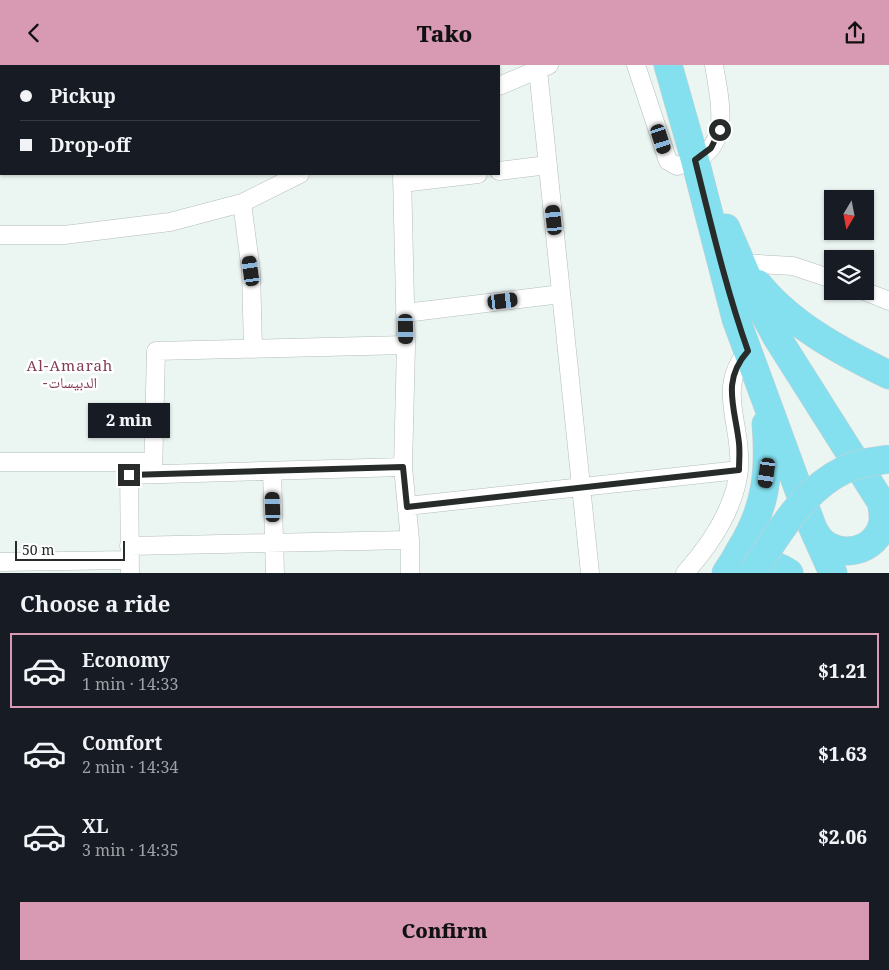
<!DOCTYPE html>
<html lang="en">
<head>
<meta charset="utf-8">
<style>
  :root { --surface:#171b24; --page:#20242c; --text:#f1f3f6; --muted:#9ea1a6; --line:#363941; --accent:#d899b3 }
  body { margin:0; font-family:"Noto Serif","Noto Naskh Arabic",serif; background:var(--page); color:var(--text); height:100vh; display:flex; flex-direction:column; font-size:19px; white-space:nowrap }
  * { box-sizing:border-box; margin:0 }
  p { font-size:16px; color:var(--muted) }
  .icon { flex:none; width:28px; height:28px; fill:none; stroke:currentColor; stroke-width:2; stroke-linecap:round; stroke-linejoin:round }
  .map { position:relative; height:508px; overflow:hidden }
  .panel { display:flex; flex-direction:column; background:var(--surface); flex:1 }
  .panel>* { flex:none }
  .banner { position:absolute; left:0px; top:0px; width:500px; height:110px; box-shadow:0 1px 4px #0004; display:grid; align-content:center; height:110px; padding:0 20px; background:var(--surface) }
  .needle { width:32px; rotate:190deg }
  .controls { position:absolute; left:824px; top:125px; display:grid; gap:10px }
  .controls a { display:grid; place-items:center; width:50px; height:50px; border-radius:0px; background:var(--surface); box-shadow:0 1px 4px #0004; font-size:25px }
  .scale { position:absolute; left:15px; bottom:12px; width:110px; box-sizing:border-box; padding-left:5px; border:2px solid #272b2a; border-top:0; font-size:14px; line-height:18px; white-space:nowrap; color:#272b2a; -webkit-text-stroke:4px #fff; paint-order:stroke }
  .end { position:absolute; width:22px; height:22px; margin:-11px; border:6px solid #272b2a; background:#fff; box-shadow:0 0 0 2px #fff }
  .from { border-radius:50% }
  .bubble { position:absolute; height:35px; border-radius:0px; background:var(--surface); box-shadow:0 1px 4px #0004; font-size:16px; font-weight:800; line-height:35px; text-align:center }
  .car { position:absolute; width:15px; height:30px; margin:-15px -8px; border-radius:6px; box-shadow:0 0 4px 1px #0007; background:linear-gradient(#222 24%,#8ab4d8 0 40%,#222 0 76%,#8ab4d8 0 86%,#222 0) }
  .banner b { display:flex; align-items:center; gap:18px; height:48px; font-size:19px }
  .banner b+b { border-top:1px solid var(--line) }
  .banner i { width:12px; height:12px; background:var(--text) }
  ul { padding:0; list-style:none }
  li { display:flex; align-items:center; gap:15px; height:75px; margin:0 10px 8px; padding:0 10px; border:2px solid transparent; border-radius:0px }
  li div { flex:1 }
  li b { display:block; font-size:19px }
  li em { font-style:normal; font-weight:800 }
  li.current { border-color:var(--accent) }
  li>.icon { width:45px; height:45px; stroke-width:1.5 }
  h2 { padding:0 20px; font-size:22px; line-height:60px }
  .action { display:flex; gap:10px; margin-top:auto; padding:10px 20px }
  .action a { flex:1; height:58px; border-radius:0px; background:var(--accent); color:#111; font-size:20px; font-weight:800; line-height:58px; text-align:center }
  header { display:flex; justify-content:space-between; align-items:center; height:65px; padding:0 20px; background:var(--accent); color:#111; font-size:22px; font-weight:800 }
  .map>svg:first-child { display:block }
</style>
</head>
<body>
<header><svg class="icon" aria-label="back" viewBox="0 0 24 24"><path d="M15 5l-7 7 7 7"/></svg>Tako<svg class="icon" aria-label="share" viewBox="0 0 24 24"><path d="M12 15V3M7 8l5-5 5 5M5 13v7h14v-7"/></svg></header>
<div class="map">
<svg width="889" height="508" viewBox="0 0 889 508">
  <rect width="100%" height="100%" fill="#ebf5f2"/>
  <g fill="none" stroke-linecap="round" stroke-linejoin="round">
    <!-- river -->
    <path stroke="#539cde" stroke-width="26" d="M279,1L282,0
      M0,69H1"/>
    <!-- street casing -->
    <g stroke="#b3bdbb" stroke-width="19">
      <path id="street" d="M636,0L668,96L677,101C683,99 690,98 696,95C732,77 719,32 714,0
        M538,5L590,508
        M499,21L549,0
        M499,106L548,100
        M402,109L406,280L403,402L410,475V508
        M402,118L478,109
        M242,138L251,206L253,284
        M0,170H64L170,157L242,138L300,109
        M741,198L793,201L832,214
        M864,226L889,236
        M405,248L561,229
        M0,397H150
        M129,398L130,508
        M272,406L275,508
        M153,409L156,286L406,280
        M129,410L403,402
        M407,441L739,405
        M129,481L410,475
        M0,497L129,495
        M685,508C711,479 735,443 739,404C743,361 715,323 748,286"/>
    </g>
    <!-- primary casing -->
    <g stroke="#cfd0d0" stroke-width="29">
      <path id="primary" d="M668,0L695,95L736,254L812,461L833,508
        M726,163L758,237L776,271L881,437L889,455
        M758,219C791,260 842,287 889,310
        M815,467C829,495 873,491 882,461C884,453 883,445 881,437
        M738,504C757,497 772,496 789,508
        M726,508C731,501 736,493 740,485C766,444 770,407 766,359"/>
    </g>
    <!-- street -->
    <use href="#street" stroke="#fff" stroke-width="18"/>
    <!-- primary -->
    <use href="#primary" stroke="#84dfef" stroke-width="28"/>
    <!-- primary-bridge casing -->
    <g stroke="#cfd0d0" stroke-width="29" stroke-linecap="butt">
      <path id="primary-bridge" d="M752,508C778,470 801,426 844,405C857,398 875,396 889,394"/>
    </g>
    <!-- primary-bridge -->
    <use href="#primary-bridge" stroke="#84dfef" stroke-width="28"/>
  </g>
  <g fill="none" stroke-linecap="round" stroke-linejoin="round">
    <!-- route -->
    <path stroke="#272b2a" stroke-width="6" d="M129,410L403,402L407,442L739,405C739,396 740,387 739,378C735,342 721,316 748,286C726,224 711,159 695,95L711,83L720,65"/>
  </g>
  <g text-anchor="middle" dominant-baseline="central" stroke-width="5" stroke-linejoin="round" paint-order="stroke">
    <!-- neighbourhood labels -->
    <g font-size="15" letter-spacing="1" fill="#823b50" stroke="#fff">
      <text x="70" y="300">Al-Amarah<tspan x="70" dy="17">-الدبيسات</tspan></text>
    </g>
  </g>
</svg>
<div class="controls">
<a><svg class="needle" viewBox="-14 -14 28 28"><path d="M0-13l5 13h-10z" fill="#e53935"/><path d="M0 13l5-13h-10z" fill="#9ea1a6"/></svg></a>
<a><svg class="icon" aria-label="layers" viewBox="0 0 24 24"><path d="M12 4l9 5-9 5-9-5zM3 14l9 5 9-5"/></svg></a>
</div>
<div class="scale">50 m</div>
<i class="end from" style="left:720px;top:65px"></i>
<i class="end" style="left:129px;top:410px"></i>
<div class="bubble" style="left:88px;top:338px;width:82px">2 min</div>
<i class="car" style="left:661px;top:74px;rotate:162deg"></i>
<i class="car" style="left:554px;top:155px;rotate:354deg"></i>
<i class="car" style="left:251px;top:206px;rotate:352deg"></i>
<i class="car" style="left:503px;top:236px;rotate:83deg"></i>
<i class="car" style="left:406px;top:264px;rotate:179deg"></i>
<i class="car" style="left:767px;top:408px;rotate:188deg"></i>
<i class="car" style="left:273px;top:442px;rotate:358deg"></i>
<div class="banner">
<b><i class="from"></i>Pickup</b>
<b><i></i>Drop-off</b>
</div>
</div>
<section class="panel">
<h2>Choose a ride</h2>
<ul>
<li class="current"><svg class="icon" aria-label="car" viewBox="0 0 24 24"><path d="M5 17H2v-5l4-1 3-4h7l3 4 3 1v5h-3M9 17h6M6 11h13"/><circle cx="7" cy="17" r="2"/><circle cx="17" cy="17" r="2"/></svg><div><b>Economy</b><p>1 min · 14:33</p></div><em>$1.21</em></li>
<li><svg class="icon" aria-label="car" viewBox="0 0 24 24"><path d="M5 17H2v-5l4-1 3-4h7l3 4 3 1v5h-3M9 17h6M6 11h13"/><circle cx="7" cy="17" r="2"/><circle cx="17" cy="17" r="2"/></svg><div><b>Comfort</b><p>2 min · 14:34</p></div><em>$1.63</em></li>
<li><svg class="icon" aria-label="car" viewBox="0 0 24 24"><path d="M5 17H2v-5l4-1 3-4h7l3 4 3 1v5h-3M9 17h6M6 11h13"/><circle cx="7" cy="17" r="2"/><circle cx="17" cy="17" r="2"/></svg><div><b>XL</b><p>3 min · 14:35</p></div><em>$2.06</em></li>
</ul>
<div class="action"><a>Confirm</a></div>
</section>
</body>
</html>
